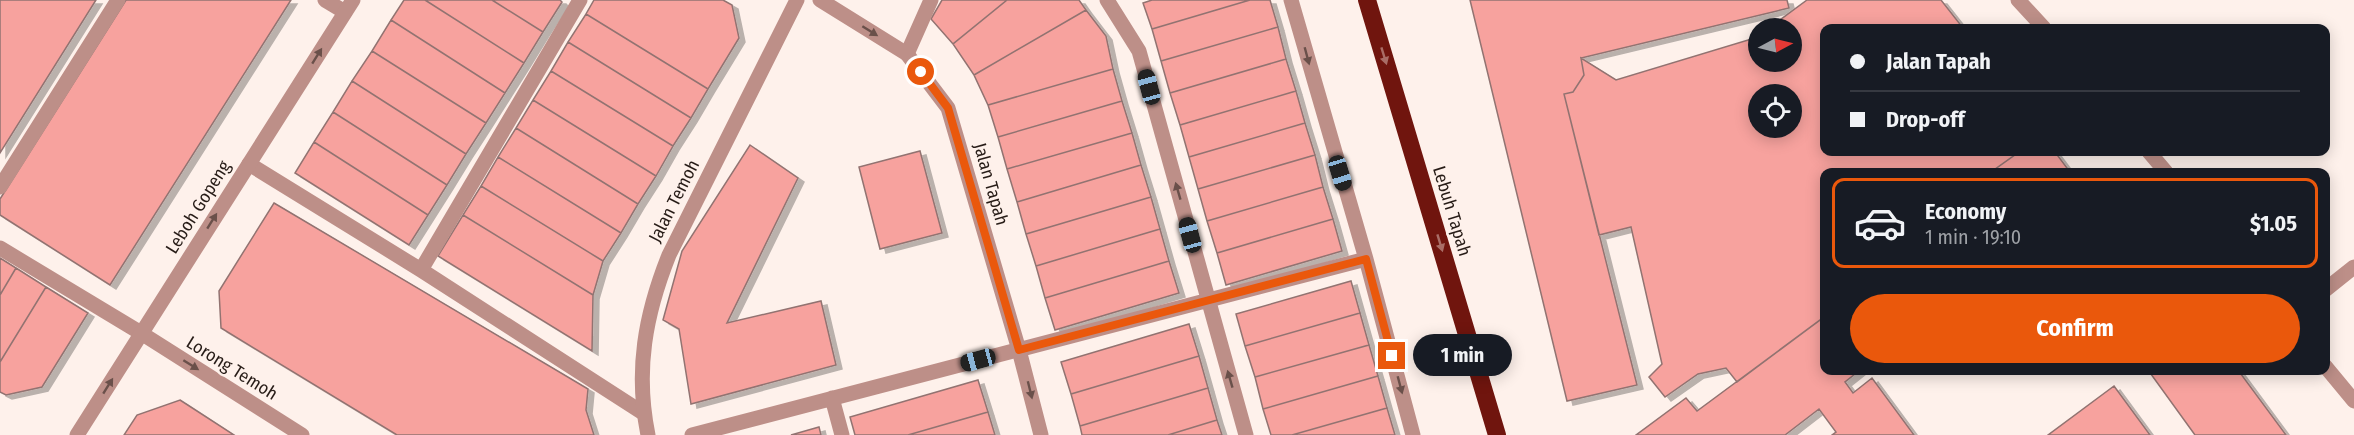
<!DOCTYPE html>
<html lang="en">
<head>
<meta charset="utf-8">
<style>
  :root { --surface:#171b24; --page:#242831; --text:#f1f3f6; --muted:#9ea1a6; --line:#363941; --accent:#ea580c }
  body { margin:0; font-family:"Fira Sans Condensed",sans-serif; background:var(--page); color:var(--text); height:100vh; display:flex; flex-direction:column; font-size:22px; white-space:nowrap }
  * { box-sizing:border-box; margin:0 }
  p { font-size:20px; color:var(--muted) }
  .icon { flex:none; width:33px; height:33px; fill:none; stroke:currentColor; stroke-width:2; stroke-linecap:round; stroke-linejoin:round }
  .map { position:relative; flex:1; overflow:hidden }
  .drawer { position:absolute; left:1820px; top:168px; width:510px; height:207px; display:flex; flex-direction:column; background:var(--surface); border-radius:12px; box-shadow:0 3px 15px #0003 }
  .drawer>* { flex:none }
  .banner { position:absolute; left:1820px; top:24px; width:510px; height:132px; border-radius:12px; box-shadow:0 3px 15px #0003; display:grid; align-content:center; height:132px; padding:0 30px; background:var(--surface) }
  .needle { width:39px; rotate:83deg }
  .buttons { position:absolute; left:1748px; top:18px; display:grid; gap:12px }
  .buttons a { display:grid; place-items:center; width:54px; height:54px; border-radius:50%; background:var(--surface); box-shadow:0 3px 15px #0003; font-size:30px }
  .end { position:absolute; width:27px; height:27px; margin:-14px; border:8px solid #ea580c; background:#fff; box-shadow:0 0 0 3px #fff }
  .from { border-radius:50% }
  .bubble { position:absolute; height:42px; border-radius:21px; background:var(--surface); box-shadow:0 3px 15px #0003; font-size:20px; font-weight:700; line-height:42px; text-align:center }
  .car { position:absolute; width:18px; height:36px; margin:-18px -9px; border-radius:8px; box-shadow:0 0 4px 2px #0007; background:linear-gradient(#222 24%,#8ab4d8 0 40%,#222 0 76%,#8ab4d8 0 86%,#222 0) }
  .banner b { display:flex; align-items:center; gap:21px; height:57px; font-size:22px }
  .banner b+b { border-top:2px solid var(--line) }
  .banner i { width:15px; height:15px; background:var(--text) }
  ul { padding:10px 0 0; list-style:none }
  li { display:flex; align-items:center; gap:18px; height:90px; margin:0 12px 9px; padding:0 18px; border:3px solid transparent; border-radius:12px }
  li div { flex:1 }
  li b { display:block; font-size:22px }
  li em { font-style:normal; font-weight:700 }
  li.current { border-color:var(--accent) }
  li>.icon { width:54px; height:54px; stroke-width:1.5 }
  .primary-button { display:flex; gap:12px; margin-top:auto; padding:12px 30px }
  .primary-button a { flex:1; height:69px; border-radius:36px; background:var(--accent); color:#fff; font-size:24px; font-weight:700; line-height:69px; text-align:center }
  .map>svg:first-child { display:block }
</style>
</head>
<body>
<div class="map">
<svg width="2354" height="435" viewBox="0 0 2354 435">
  <defs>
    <filter id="shadow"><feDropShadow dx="6" dy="4" stdDeviation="0" flood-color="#0004"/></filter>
  </defs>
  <rect width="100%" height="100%" fill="#fef1eb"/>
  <!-- building -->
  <path fill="#f7a29e" stroke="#927371" stroke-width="1.5" fill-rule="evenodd" filter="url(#shadow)" d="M0,0H96L0,153Z
    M126,0H291L110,285L0,215V199Z
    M404,0H425L524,63L505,93L391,20Z
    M425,0H492L543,32L524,63Z
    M492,0H560L562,2L543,32Z
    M594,0H723L732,5L739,38L708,89L586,14Z
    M942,0H1007L953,44L931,19Z
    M1007,0H1079L1086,10L974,75L953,44Z
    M1152,0H1250L1152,29L1143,3Z
    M1250,0H1270L1278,27L1161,61L1152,29Z
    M1470,0H1787L1789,8L1581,58L1584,75L1573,92L1564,94L1637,385L1567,401Z
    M1807,0H1941L1963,28H1824V152H2019L1991,172H1824V317L1737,382L1726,368L1698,374L1665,397L1649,377L1662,364L1631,227L1599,235L1564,94L1573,92L1584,75L1581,58L1616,80L1758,37V62H1791V28H1769ZM1758,94H1791V128H1758Z
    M1086,10L1106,36L1113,69L988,105L974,75Z
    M586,14L708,89L691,118L568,42Z
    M391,20L505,93L486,123L372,51Z
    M1278,27L1286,59L1170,93L1161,61Z
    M568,42L691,118L673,146L551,71Z
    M372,51L486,123L466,154L352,81Z
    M1286,59L1296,91L1180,125L1170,93Z
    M1113,69L1122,101L998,137L988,105Z
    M551,71L673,146L656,176L533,100Z
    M352,81L466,154L447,185L333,112Z
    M1296,91L1305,123L1189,157L1180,125Z
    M533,100L656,176L638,204L516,128Z
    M1122,101L1132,133L1007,169L998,137Z
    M333,112L447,185L428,215L314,142Z
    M1305,123L1315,155L1198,189L1189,157Z
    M516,128L638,204L621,233L498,157Z
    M1132,133L1141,165L1017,202L1007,169Z
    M314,142L428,215L409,245L295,173Z
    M750,145L798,178L727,323L821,301L836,365L691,404L679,329L663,320L682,251Z
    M920,151L942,233L880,249L859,167Z
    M2019,152H2055L2070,172H1991Z
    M1315,155L1323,187L1207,221L1198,189Z
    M498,157L621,233L603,261L481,186Z
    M1141,165L1151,197L1026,234L1017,202Z
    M481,186L603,261L593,295L463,215Z
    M1323,187L1333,219L1217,253L1207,221Z
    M1151,197L1160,229L1036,266L1026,234Z
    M274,203L588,389L586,410L594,435H397L221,328L219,291Z
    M463,215L593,295L592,351L438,256Z
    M1333,219L1342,251L1226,285L1217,253Z
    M1160,229L1169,261L1045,298L1036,266Z
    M0,258L16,268L0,295Z
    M1169,261L1179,293L1055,330L1045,298Z
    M16,268L46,287L0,362V295Z
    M1351,281L1360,313L1245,346L1236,314Z
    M46,287L88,313L42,387L6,395L0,392V362Z
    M1360,313L1369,345L1255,377L1245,346Z
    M1824,317V370H1860L1845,382L1853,393L1872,378L1914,435H1832L1836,432L1819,409L1785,435H1636L1686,398L1697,411Z
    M1189,324L1199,356L1071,394L1061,362Z
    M1369,345L1378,376L1263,409L1255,377Z
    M1199,356L1208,388L1080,426L1071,394Z
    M2148,370H2238L2286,435H2195Z
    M1378,376L1387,408L1292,435H1271L1263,409Z
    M978,380L988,412L908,435H855L850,417Z
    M2114,386L2150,435H2048Z
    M1208,388L1217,420L1168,435H1082L1080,426Z
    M180,400L234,435H124L137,415Z
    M1387,408L1395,435H1292Z
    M988,412L995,435H908Z
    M1217,420L1222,435H1168Z
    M819,427L821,435H791Z"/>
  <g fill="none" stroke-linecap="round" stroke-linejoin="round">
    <!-- lane -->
    <path stroke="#bd8f88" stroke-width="15" d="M325,0L345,12
      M1107,0L1139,51L1246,435
      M1291,0L1366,259L1413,435
      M907,54L931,0
      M249,164L421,270L643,413
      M0,187L118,0
      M0,248L141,333
      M421,270L580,0
      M2325,290L2354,267
      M832,398L842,435
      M692,435L1366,259"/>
    <!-- street -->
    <path stroke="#bd8f88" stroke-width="15" d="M820,0L907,54L948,108L1019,350L1041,435
      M2018,0L2044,28
      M2149,152L2166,172
      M141,333L302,435
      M2325,366L2354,401
      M77,435L353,0
      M648,435C635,371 645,315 669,255L797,0"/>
    <!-- highway -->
    <path stroke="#70150e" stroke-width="18" d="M1367,0L1497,435"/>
  </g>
  <!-- one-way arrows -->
  <defs><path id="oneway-solid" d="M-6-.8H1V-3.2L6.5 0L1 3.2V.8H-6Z" transform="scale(1.5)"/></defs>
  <g fill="#6a504a">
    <use href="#oneway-solid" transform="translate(870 31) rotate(32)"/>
    <use href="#oneway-solid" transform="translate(317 56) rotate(-58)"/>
    <use href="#oneway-solid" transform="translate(1307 56) rotate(75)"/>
    <use href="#oneway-solid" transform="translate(1178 191) rotate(-106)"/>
    <use href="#oneway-solid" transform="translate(212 221) rotate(-58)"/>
    <use href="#oneway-solid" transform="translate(191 365) rotate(32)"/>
    <use href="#oneway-solid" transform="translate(1230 379) rotate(-106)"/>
    <use href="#oneway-solid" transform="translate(1400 385) rotate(75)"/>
    <use href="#oneway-solid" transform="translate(108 386) rotate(-58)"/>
    <use href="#oneway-solid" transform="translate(1030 390) rotate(76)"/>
  </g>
  <g fill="#a96d66">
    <use href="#oneway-solid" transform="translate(1384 56) rotate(73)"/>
    <use href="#oneway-solid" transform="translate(1440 243) rotate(73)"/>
  </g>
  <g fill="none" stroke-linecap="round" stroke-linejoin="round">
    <!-- route -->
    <path stroke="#ea580c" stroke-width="8" d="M921,72L948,108L1019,350L1366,259L1392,356"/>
  </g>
  <g text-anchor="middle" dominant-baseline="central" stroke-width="5" stroke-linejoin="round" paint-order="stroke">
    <!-- street labels -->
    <g font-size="18" fill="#271c17" stroke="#fef1eb">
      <text transform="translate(991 184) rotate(74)">Jalan Tapah</text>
      <text transform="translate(674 201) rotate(-63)">Jalan Temoh</text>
      <text transform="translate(198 207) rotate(-58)">Leboh Gopeng</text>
      <text transform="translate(1452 211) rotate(73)">Lebuh Tapah</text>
      <text transform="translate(232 368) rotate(32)">Lorong Temoh</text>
    </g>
  </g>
</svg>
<div class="buttons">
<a><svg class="needle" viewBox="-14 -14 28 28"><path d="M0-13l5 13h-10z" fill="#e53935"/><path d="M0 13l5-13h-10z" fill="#9ea1a6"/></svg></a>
<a><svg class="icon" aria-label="locate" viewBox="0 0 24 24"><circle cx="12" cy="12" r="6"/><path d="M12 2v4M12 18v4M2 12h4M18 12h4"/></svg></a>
</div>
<i class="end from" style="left:921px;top:72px"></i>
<i class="end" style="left:1392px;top:356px"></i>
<div class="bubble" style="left:1413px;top:334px;width:99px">1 min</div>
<i class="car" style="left:1149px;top:87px;rotate:345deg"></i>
<i class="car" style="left:1340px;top:173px;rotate:163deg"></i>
<i class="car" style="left:1190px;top:235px;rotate:345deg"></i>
<i class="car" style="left:978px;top:360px;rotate:255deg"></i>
<div class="banner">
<b><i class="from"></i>Jalan Tapah</b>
<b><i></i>Drop-off</b>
</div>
<section class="drawer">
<ul>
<li class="current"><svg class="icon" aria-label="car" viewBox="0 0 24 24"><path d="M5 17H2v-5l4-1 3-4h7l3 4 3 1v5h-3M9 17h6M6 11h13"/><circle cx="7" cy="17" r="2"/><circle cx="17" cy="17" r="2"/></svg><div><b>Economy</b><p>1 min · 19:10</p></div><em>$1.05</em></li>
</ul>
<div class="primary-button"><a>Confirm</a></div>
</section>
</div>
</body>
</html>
